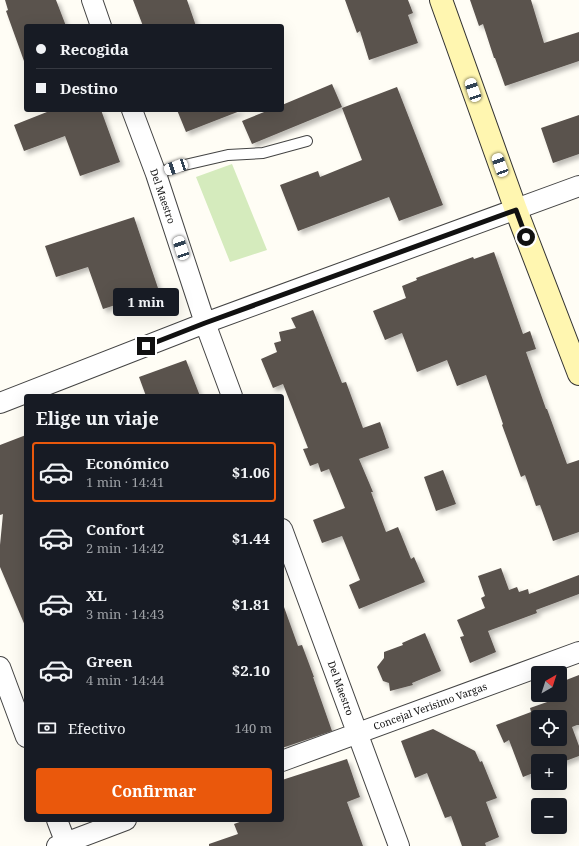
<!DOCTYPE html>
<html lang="es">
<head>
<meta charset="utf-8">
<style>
  :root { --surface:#171b24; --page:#20242c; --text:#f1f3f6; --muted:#9ea1a6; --line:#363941; --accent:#ea580c }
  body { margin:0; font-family:"Noto Serif",serif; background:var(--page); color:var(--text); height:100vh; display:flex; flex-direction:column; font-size:15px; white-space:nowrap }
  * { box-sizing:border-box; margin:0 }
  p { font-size:13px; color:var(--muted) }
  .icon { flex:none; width:22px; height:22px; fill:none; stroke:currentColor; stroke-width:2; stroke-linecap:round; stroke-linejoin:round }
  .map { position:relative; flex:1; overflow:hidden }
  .sheet { position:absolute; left:24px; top:394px; width:260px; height:428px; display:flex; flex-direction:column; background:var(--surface); border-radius:4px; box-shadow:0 4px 16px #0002 }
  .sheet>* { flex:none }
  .guide { position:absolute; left:24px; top:24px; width:260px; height:88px; border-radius:4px; box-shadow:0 4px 16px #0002; display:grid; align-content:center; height:88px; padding:0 12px; background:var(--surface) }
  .needle { width:26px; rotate:39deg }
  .fabs { position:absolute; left:531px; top:666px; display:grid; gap:8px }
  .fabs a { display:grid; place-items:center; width:36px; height:36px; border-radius:4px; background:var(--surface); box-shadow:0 4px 16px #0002; font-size:20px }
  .end { position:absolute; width:18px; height:18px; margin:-9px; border:5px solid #111; background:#fff; box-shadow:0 0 0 2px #fff }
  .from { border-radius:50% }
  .bubble { position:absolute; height:28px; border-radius:4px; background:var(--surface); box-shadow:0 4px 16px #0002; font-size:13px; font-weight:700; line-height:28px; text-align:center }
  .car { position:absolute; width:12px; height:24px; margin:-12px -6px; border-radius:5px; box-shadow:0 0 3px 1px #0007; background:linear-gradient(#fff 24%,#345 0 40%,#fff 0 76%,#345 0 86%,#fff 0) }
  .guide b { display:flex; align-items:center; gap:14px; height:38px; font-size:15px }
  .guide b+b { border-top:1px solid var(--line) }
  .guide i { width:10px; height:10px; background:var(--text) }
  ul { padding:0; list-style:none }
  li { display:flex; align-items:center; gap:12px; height:60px; margin:0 8px 6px; padding:0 4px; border:2px solid transparent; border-radius:4px }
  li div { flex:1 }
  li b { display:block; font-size:15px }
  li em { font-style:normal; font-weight:700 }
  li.current { border-color:var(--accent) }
  li>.icon { width:36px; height:36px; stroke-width:1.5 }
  h2 { padding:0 12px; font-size:18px; line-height:48px }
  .pay { display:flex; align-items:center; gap:10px; height:44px; padding:0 12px; font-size:15px }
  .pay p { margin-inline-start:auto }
  .cta { display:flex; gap:8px; margin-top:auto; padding:8px 12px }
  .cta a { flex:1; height:46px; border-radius:4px; background:var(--accent); color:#fff; font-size:16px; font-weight:700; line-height:46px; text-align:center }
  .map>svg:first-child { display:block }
</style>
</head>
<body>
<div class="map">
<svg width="579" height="846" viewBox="0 0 579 846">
  <defs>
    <filter id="shadow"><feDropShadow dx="3.5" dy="3.5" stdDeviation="2" flood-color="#0004"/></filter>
  </defs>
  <rect width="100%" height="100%" fill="#fffdf5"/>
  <!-- green -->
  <path fill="#d5ebbd" d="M232,164L267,250L230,262L196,177Z"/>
  <!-- building -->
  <path fill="#5a524d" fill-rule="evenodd" filter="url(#shadow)" d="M5,0H56L66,26H26V60L24,61L6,11L8,10Z
    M133,0H187L196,26H143Z
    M345,0H408L413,13L408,15L418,43L369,60L360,31L357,33Z
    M470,0H531L544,43L579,32V61L505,86L495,58H494L483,24L479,26Z
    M332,84L342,107L252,144L242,121L269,110H282V105Z
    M397,87L443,205L399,221L389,197L298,231L280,185L318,171L320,177L362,160L342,108Z
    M52,110H101L120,162L80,176L65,136L24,151L14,125Z
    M177,110H240V111L186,132Z
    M579,115V154L553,163L541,128Z
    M134,217L159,291L103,309L88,267L56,277L45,246Z
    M494,252L523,334L530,331L536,349L526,352L546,409H547L567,464L579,460V532L553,541L540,505L536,506L525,475L521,477L502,425L503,424L486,375L457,386L447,360L417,372L402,333L385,340L373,311L406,298L402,286L417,280L416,278L473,257L474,259Z
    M313,310L342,383L346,382L363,428L380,422L389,448L359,459L373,492H371L386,532L398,527L411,559L414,557L425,582L359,609L349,585L360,580L342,536L322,543L313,520L345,508L329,469L321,472L318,463L310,466L303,449L308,448L283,384L273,388L261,359L277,352L274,343L281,341L279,332L296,328L291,318Z
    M186,360L200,396H146L139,377Z
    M26,435V628L0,567V545L3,514L0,515V445Z
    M443,470L456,504L436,511L424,477Z
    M501,568L509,590L517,587L519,592L528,589L529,594L579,575V594L536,610L537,613L488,631L496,652L470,663L460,637L464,636L457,620L485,608L481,598L485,596L478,576Z
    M282,607H284L298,646L302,645L314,677H313L332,731L282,748Z
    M425,633L441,671L412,683L413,685L390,691L389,683L383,681L377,667L384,658V652L403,645L402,643Z
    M579,675V725H577L572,727L579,746V756L560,763V761H538V771L523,777L509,740L504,743L496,725L531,712L530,708L550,701L548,695H566L561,682ZM538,717H560V739H538Z
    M433,729L475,751L480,762L482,761L497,798L486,802L499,837L485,843L486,846H462L451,816L445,818L427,773L415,778L401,741Z
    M347,759L360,797L347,802L363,846H209V844L238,834L234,824L245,820H282V780Z"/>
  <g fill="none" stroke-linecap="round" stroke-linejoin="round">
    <!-- lane casing -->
    <g stroke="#444" stroke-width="12">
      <path id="lane" d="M156,174L176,167L228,155L263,153L307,141"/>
    </g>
    <!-- street casing -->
    <g stroke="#444" stroke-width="22">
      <path id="street" d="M92,0L101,26
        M132,110L156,174L205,323L232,396
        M0,403L205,323L579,186
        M282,529L399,846
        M0,667L26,737
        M282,761L579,652
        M57,820L67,846
        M57,846L126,820"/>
    </g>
    <!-- secondary casing -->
    <g stroke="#333" stroke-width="24">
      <path id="secondary" d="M441,0L516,210L579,374"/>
    </g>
    <!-- lane -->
    <use href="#lane" stroke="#fff" stroke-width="10"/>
    <!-- street -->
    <use href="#street" stroke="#fff" stroke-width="20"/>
    <!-- secondary -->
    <use href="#secondary" stroke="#fff6b0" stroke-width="22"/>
  </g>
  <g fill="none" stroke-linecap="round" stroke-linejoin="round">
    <!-- route -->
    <path stroke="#111" stroke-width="5" d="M146,346L205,323L516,210L526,237"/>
  </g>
  <g text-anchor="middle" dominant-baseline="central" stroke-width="4" stroke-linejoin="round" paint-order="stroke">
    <!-- street labels -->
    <g font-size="10" fill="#111" stroke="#fff">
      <text transform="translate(163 196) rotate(71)">Del Maestro</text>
      <text transform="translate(341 688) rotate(70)">Del Maestro</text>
      <text transform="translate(430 706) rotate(-20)">Concejal Verisimo Vargas</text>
    </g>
  </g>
</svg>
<div class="fabs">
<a><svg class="needle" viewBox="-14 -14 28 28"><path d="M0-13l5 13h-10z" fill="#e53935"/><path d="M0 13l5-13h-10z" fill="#9ea1a6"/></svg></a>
<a><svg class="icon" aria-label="locate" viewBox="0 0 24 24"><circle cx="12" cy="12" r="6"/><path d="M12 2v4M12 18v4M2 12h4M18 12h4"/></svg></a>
<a>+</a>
<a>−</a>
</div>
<i class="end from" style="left:526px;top:237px"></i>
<i class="end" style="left:146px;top:346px"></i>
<div class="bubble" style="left:113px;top:288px;width:66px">1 min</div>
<i class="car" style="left:473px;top:90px;rotate:341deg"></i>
<i class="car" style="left:500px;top:165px;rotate:340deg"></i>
<i class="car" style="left:176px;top:167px;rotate:251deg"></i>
<i class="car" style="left:181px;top:248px;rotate:342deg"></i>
<div class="guide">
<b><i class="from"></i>Recogida</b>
<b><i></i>Destino</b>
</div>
<section class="sheet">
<h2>Elige un viaje</h2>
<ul>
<li class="current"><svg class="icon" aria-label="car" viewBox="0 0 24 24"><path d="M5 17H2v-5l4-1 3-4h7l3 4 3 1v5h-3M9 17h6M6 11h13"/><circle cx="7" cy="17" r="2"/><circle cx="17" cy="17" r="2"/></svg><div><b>Económico</b><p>1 min · 14:41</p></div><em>$1.06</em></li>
<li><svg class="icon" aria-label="car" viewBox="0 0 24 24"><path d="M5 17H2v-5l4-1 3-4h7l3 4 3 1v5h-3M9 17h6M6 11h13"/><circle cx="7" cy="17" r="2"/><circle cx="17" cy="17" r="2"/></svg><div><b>Confort</b><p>2 min · 14:42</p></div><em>$1.44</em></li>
<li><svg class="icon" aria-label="car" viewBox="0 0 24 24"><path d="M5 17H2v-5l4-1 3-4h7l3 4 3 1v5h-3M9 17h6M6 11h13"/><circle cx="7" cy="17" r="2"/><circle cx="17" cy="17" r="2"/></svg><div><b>XL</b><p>3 min · 14:43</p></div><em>$1.81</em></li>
<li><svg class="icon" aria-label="car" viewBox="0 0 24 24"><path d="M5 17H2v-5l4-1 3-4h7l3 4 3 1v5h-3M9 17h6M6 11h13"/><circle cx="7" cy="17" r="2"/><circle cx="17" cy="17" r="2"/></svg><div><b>Green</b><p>4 min · 14:44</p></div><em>$2.10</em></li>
</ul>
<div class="pay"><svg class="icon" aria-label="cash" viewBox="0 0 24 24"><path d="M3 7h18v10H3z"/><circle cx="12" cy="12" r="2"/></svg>Efectivo<p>140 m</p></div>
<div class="cta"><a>Confirmar</a></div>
</section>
</div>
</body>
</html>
